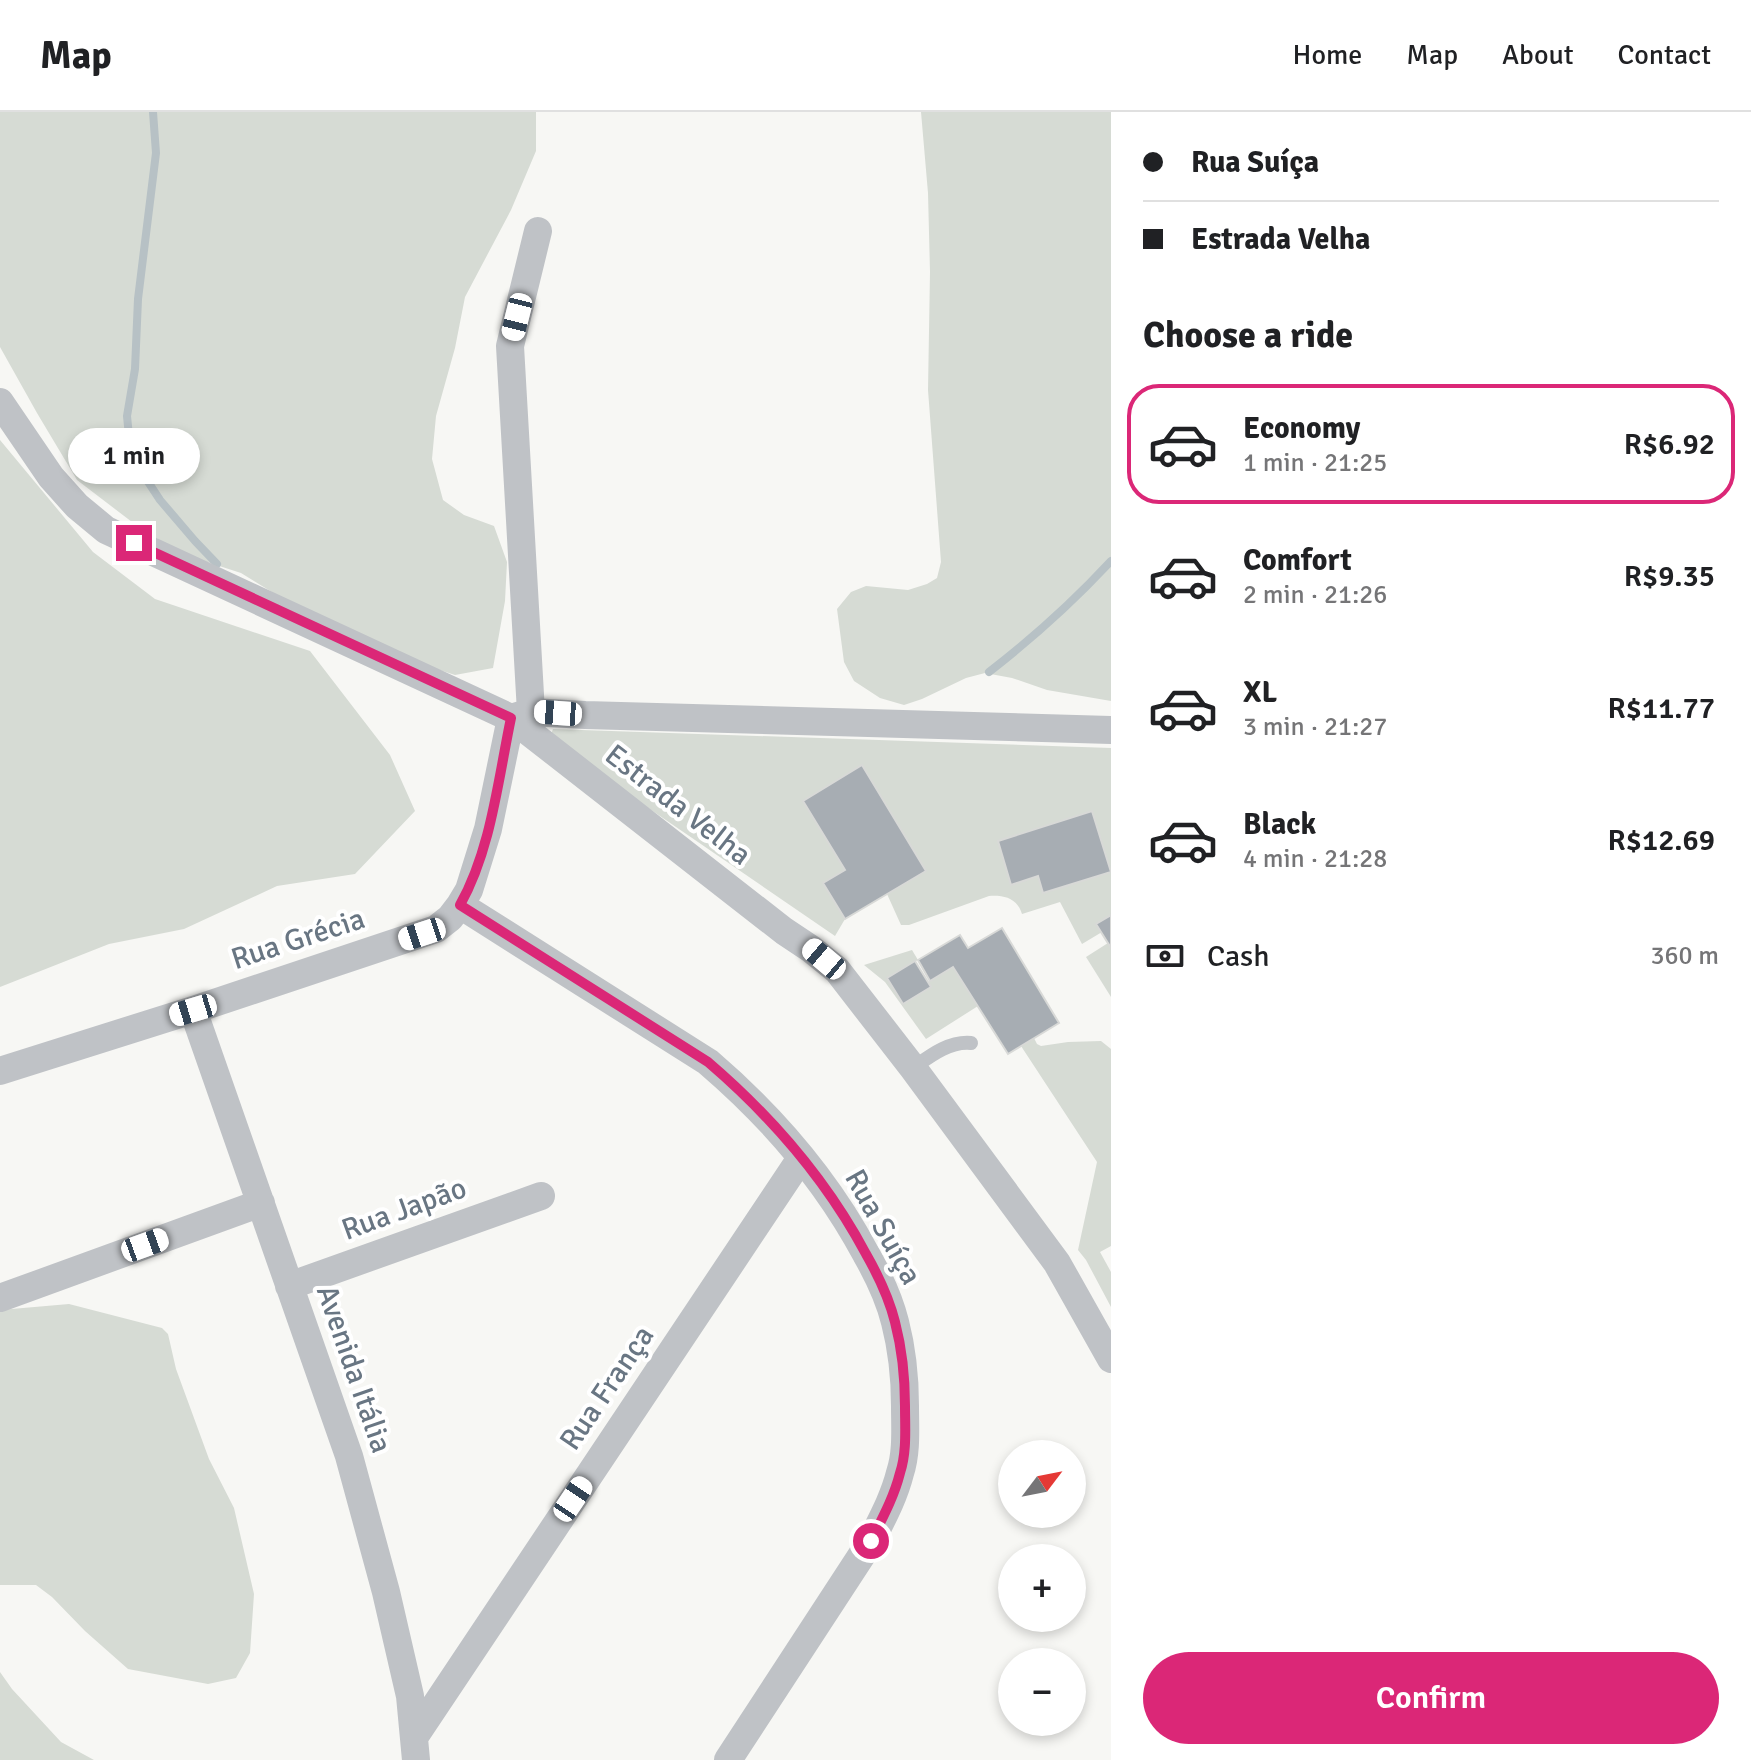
<!DOCTYPE html>
<html lang="en">
<head>
<meta charset="utf-8">
<style>
  :root { --surface:#fff; --page:#f6f6f6; --text:#202124; --muted:#757577; --line:#e0e0e0; --accent:#db2777 }
  body { margin:0; font-family:Signika,sans-serif; background:var(--page); color:var(--text); height:100vh; display:flex; flex-direction:column; font-size:30px; white-space:nowrap }
  * { box-sizing:border-box; margin:0 }
  p { font-size:26px; color:var(--muted) }
  .icon { flex:none; width:44px; height:44px; fill:none; stroke:currentColor; stroke-width:2; stroke-linecap:round; stroke-linejoin:round }
  .map { position:relative; flex:1; overflow:hidden }
  .sheet { display:flex; flex-direction:column; background:var(--surface); width:640px }
  .sheet>* { flex:none }
  .hud { display:grid; align-content:center; height:176px; padding:0 32px; background:var(--surface) }
  .needle { width:52px; rotate:58deg }
  .controls { position:absolute; left:998px; top:1328px; display:grid; gap:16px }
  .controls a { display:grid; place-items:center; width:88px; height:88px; border-radius:50%; background:var(--surface); box-shadow:0 4px 12px #0003; font-size:40px }
  .end { position:absolute; width:36px; height:36px; margin:-18px; border:10px solid #db2777; background:#fff; box-shadow:0 0 0 4px #fff }
  .from { border-radius:50% }
  .bubble { position:absolute; height:56px; border-radius:28px; background:var(--surface); box-shadow:0 4px 12px #0003; font-size:26px; font-weight:600; line-height:56px; text-align:center }
  .car { position:absolute; width:24px; height:48px; margin:-24px -12px; border-radius:10px; box-shadow:0 0 6px 2px #0007; background:linear-gradient(#fff 24%,#345 0 40%,#fff 0 76%,#345 0 86%,#fff 0) }
  .hud b { display:flex; align-items:center; gap:28px; height:76px; font-size:30px }
  .hud b+b { border-top:2px solid var(--line) }
  .hud i { width:20px; height:20px; background:var(--text) }
  ul { padding:0; list-style:none }
  li { display:flex; align-items:center; gap:24px; height:120px; margin:0 16px 12px; padding:0 16px; border:4px solid transparent; border-radius:32px }
  li div { flex:1 }
  li b { display:block; font-size:30px }
  li em { font-style:normal; font-weight:600 }
  li.active { border-color:var(--accent) }
  li>.icon { width:72px; height:72px; stroke-width:1.5 }
  h2 { padding:0 32px; font-size:36px; line-height:96px }
  .pay { display:flex; align-items:center; gap:20px; height:88px; padding:0 32px; font-size:30px }
  .pay p { margin-inline-start:auto }
  .cta { display:flex; gap:16px; margin-top:auto; padding:16px 32px }
  .cta a { flex:1; height:92px; border-radius:48px; background:var(--accent); color:#fff; font-size:32px; font-weight:600; line-height:92px; text-align:center }
  header { display:flex; align-items:center; gap:48px; box-sizing:border-box; height:112px; padding:0 40px; background:var(--surface); border-bottom:2px solid var(--line) }
  header strong { font-size:38px }
  nav { display:flex; gap:44px; margin-inline-start:auto; font-size:28px }
  main { display:flex; flex:1; min-height:0 }
  .map>svg:first-child { display:block }
</style>
</head>
<body>
<header>
<strong>Map</strong>
<nav><a>Home</a><a>Map</a><a>About</a><a>Contact</a></nav>
</header>
<main>
<div class="map">
<svg width="1111" height="1648" viewBox="0 0 1111 1648">
  <rect width="100%" height="100%" fill="#f7f7f4"/>
  <!-- green -->
  <path fill="#d6dbd4" d="M0,0H536V39L511,98L465,185L455,236L436,304L432,347L443,388L464,403L494,414L507,450L505,489L493,556L455,563L351,529L241,461L179,441L132,410L77,368L37,301L0,235Z
    M921,0H1111V589L1047,578L1012,566L985,561L966,566L922,587L904,593L880,586L854,569L844,550L837,497L851,480L866,474L908,478L927,472L937,466L941,450L928,278L930,160L928,81Z
    M0,328L93,440L155,487L310,539L390,643L415,699L355,762L277,774L184,817L109,832L0,875Z
    M553,617L1111,636V759L1092,699L998,729L1011,772L1038,764L1044,781L1111,760V803L1102,820L1082,832L1060,790L1022,802C1017,786 1004,783 989,784L909,813H901L887,782L862,654L803,689L845,758V807L835,824L549,628Z
    M1108,831L1111,836V885L1086,845Z
    M912,838L918,848L887,866L902,891L931,875L928,870L930,869L953,855L978,894L926,927L885,870L864,853Z
    M1034,926L1037,932L1041,934L1068,930L1101,929L1111,937V1134L1100,1140L1111,1160V1195L1086,1148L1078,1138L1097,1050L1021,934Z
    M69,1192L162,1216L168,1222L176,1257L209,1347L234,1396L254,1482L250,1541L236,1566L208,1572L128,1557L85,1519L52,1485L36,1473H0V1198Z
    M0,1560L12,1577L61,1630L94,1648H0Z"/>
  <g fill="none" stroke-linecap="round" stroke-linejoin="round">
    <!-- stream -->
    <path stroke="#b7c1c5" stroke-width="8" d="M153,0L156,41L138,187L135,257L127,304L130,334L139,356L160,388L195,429L217,452
      M989,560C1033,526 1073,490 1111,449"/>
  </g>
  <!-- building -->
  <path fill="#a7adb3" stroke="#d8d9d7" stroke-width="2" d="M862,653L926,759L845,807L823,771L845,758L803,689Z
    M1092,699L1111,760L1043,781L1038,764L1011,773L998,729Z
    M1111,803V836L1096,812Z
    M1002,816L1059,911L1008,942L953,855L930,869L918,848L960,823L968,836Z
    M915,849L931,875L903,892L887,866Z"/>
  <g fill="none" stroke-linecap="round" stroke-linejoin="round">
    <!-- lane -->
    <path stroke="#bfc2c6" stroke-width="14" d="M913,956C930,944 949,929 971,931"/>
    <!-- street -->
    <path stroke="#bfc2c6" stroke-width="28" d="M0,290L51,365L77,394L106,418L511,606L784,819L811,837L837,858L913,956L1057,1151L1111,1247
      M531,600L510,234L538,119
      M511,606L531,600L585,603L1111,618
      M460,793L708,950C771,1004 827,1069 866,1142C878,1163 889,1186 895,1210C902,1237 905,1266 905,1294C905,1316 907,1340 900,1361C894,1385 882,1407 871,1429L728,1648
      M193,898L349,1344L386,1480L410,1584L416,1648
      M0,959L193,898L436,817L450,806L460,793L469,778L488,717L511,606
      M289,1174L541,1084
      M0,1186L261,1091
      M415,1624L801,1046"/>
  </g>
  <g fill="none" stroke-linecap="round" stroke-linejoin="round">
    <!-- route -->
    <path stroke="#db2777" stroke-width="10" d="M134,431L511,606C498,668 491,738 460,793L708,950C771,1004 827,1069 866,1142C878,1163 889,1186 895,1210C902,1237 905,1266 905,1294C905,1316 907,1340 900,1361C894,1385 882,1407 871,1429"/>
  </g>
  <g text-anchor="middle" dominant-baseline="central" stroke-width="8" stroke-linejoin="round" paint-order="stroke">
    <!-- street labels -->
    <g font-size="30" fill="#697683" stroke="#fff">
      <text transform="translate(678 693) rotate(38)">Estrada Velha</text>
      <text transform="translate(298 827) rotate(-18)">Rua Grécia</text>
      <text transform="translate(404 1097) rotate(-20)">Rua Japão</text>
      <text transform="translate(883 1115) rotate(61)">Rua Suíça</text>
      <text transform="translate(354 1257) rotate(71)">Avenida Itália</text>
      <text transform="translate(607 1276) rotate(-56)">Rua França</text>
    </g>
  </g>
</svg>
<div class="controls">
<a><svg class="needle" viewBox="-14 -14 28 28"><path d="M0-13l5 13h-10z" fill="#e53935"/><path d="M0 13l5-13h-10z" fill="#757577"/></svg></a>
<a>+</a>
<a>−</a>
</div>
<i class="end from" style="left:871px;top:1429px"></i>
<i class="end" style="left:134px;top:431px"></i>
<div class="bubble" style="left:68px;top:316px;width:132px">1 min</div>
<i class="car" style="left:517px;top:205px;rotate:194deg"></i>
<i class="car" style="left:558px;top:601px;rotate:274deg"></i>
<i class="car" style="left:422px;top:822px;rotate:252deg"></i>
<i class="car" style="left:824px;top:847px;rotate:310deg"></i>
<i class="car" style="left:193px;top:898px;rotate:253deg"></i>
<i class="car" style="left:145px;top:1133px;rotate:70deg"></i>
<i class="car" style="left:573px;top:1387px;rotate:34deg"></i>
</div>
<section class="sheet">
<div class="hud">
<b><i class="from"></i>Rua Suíça</b>
<b><i></i>Estrada Velha</b>
</div>
<h2>Choose a ride</h2>
<ul>
<li class="active"><svg class="icon" aria-label="car" viewBox="0 0 24 24"><path d="M5 17H2v-5l4-1 3-4h7l3 4 3 1v5h-3M9 17h6M6 11h13"/><circle cx="7" cy="17" r="2"/><circle cx="17" cy="17" r="2"/></svg><div><b>Economy</b><p>1 min · 21:25</p></div><em>R$6.92</em></li>
<li><svg class="icon" aria-label="car" viewBox="0 0 24 24"><path d="M5 17H2v-5l4-1 3-4h7l3 4 3 1v5h-3M9 17h6M6 11h13"/><circle cx="7" cy="17" r="2"/><circle cx="17" cy="17" r="2"/></svg><div><b>Comfort</b><p>2 min · 21:26</p></div><em>R$9.35</em></li>
<li><svg class="icon" aria-label="car" viewBox="0 0 24 24"><path d="M5 17H2v-5l4-1 3-4h7l3 4 3 1v5h-3M9 17h6M6 11h13"/><circle cx="7" cy="17" r="2"/><circle cx="17" cy="17" r="2"/></svg><div><b>XL</b><p>3 min · 21:27</p></div><em>R$11.77</em></li>
<li><svg class="icon" aria-label="car" viewBox="0 0 24 24"><path d="M5 17H2v-5l4-1 3-4h7l3 4 3 1v5h-3M9 17h6M6 11h13"/><circle cx="7" cy="17" r="2"/><circle cx="17" cy="17" r="2"/></svg><div><b>Black</b><p>4 min · 21:28</p></div><em>R$12.69</em></li>
</ul>
<div class="pay"><svg class="icon" aria-label="cash" viewBox="0 0 24 24"><path d="M3 7h18v10H3z"/><circle cx="12" cy="12" r="2"/></svg>Cash<p>360 m</p></div>
<div class="cta"><a>Confirm</a></div>
</section>
</main>
</body>
</html>
